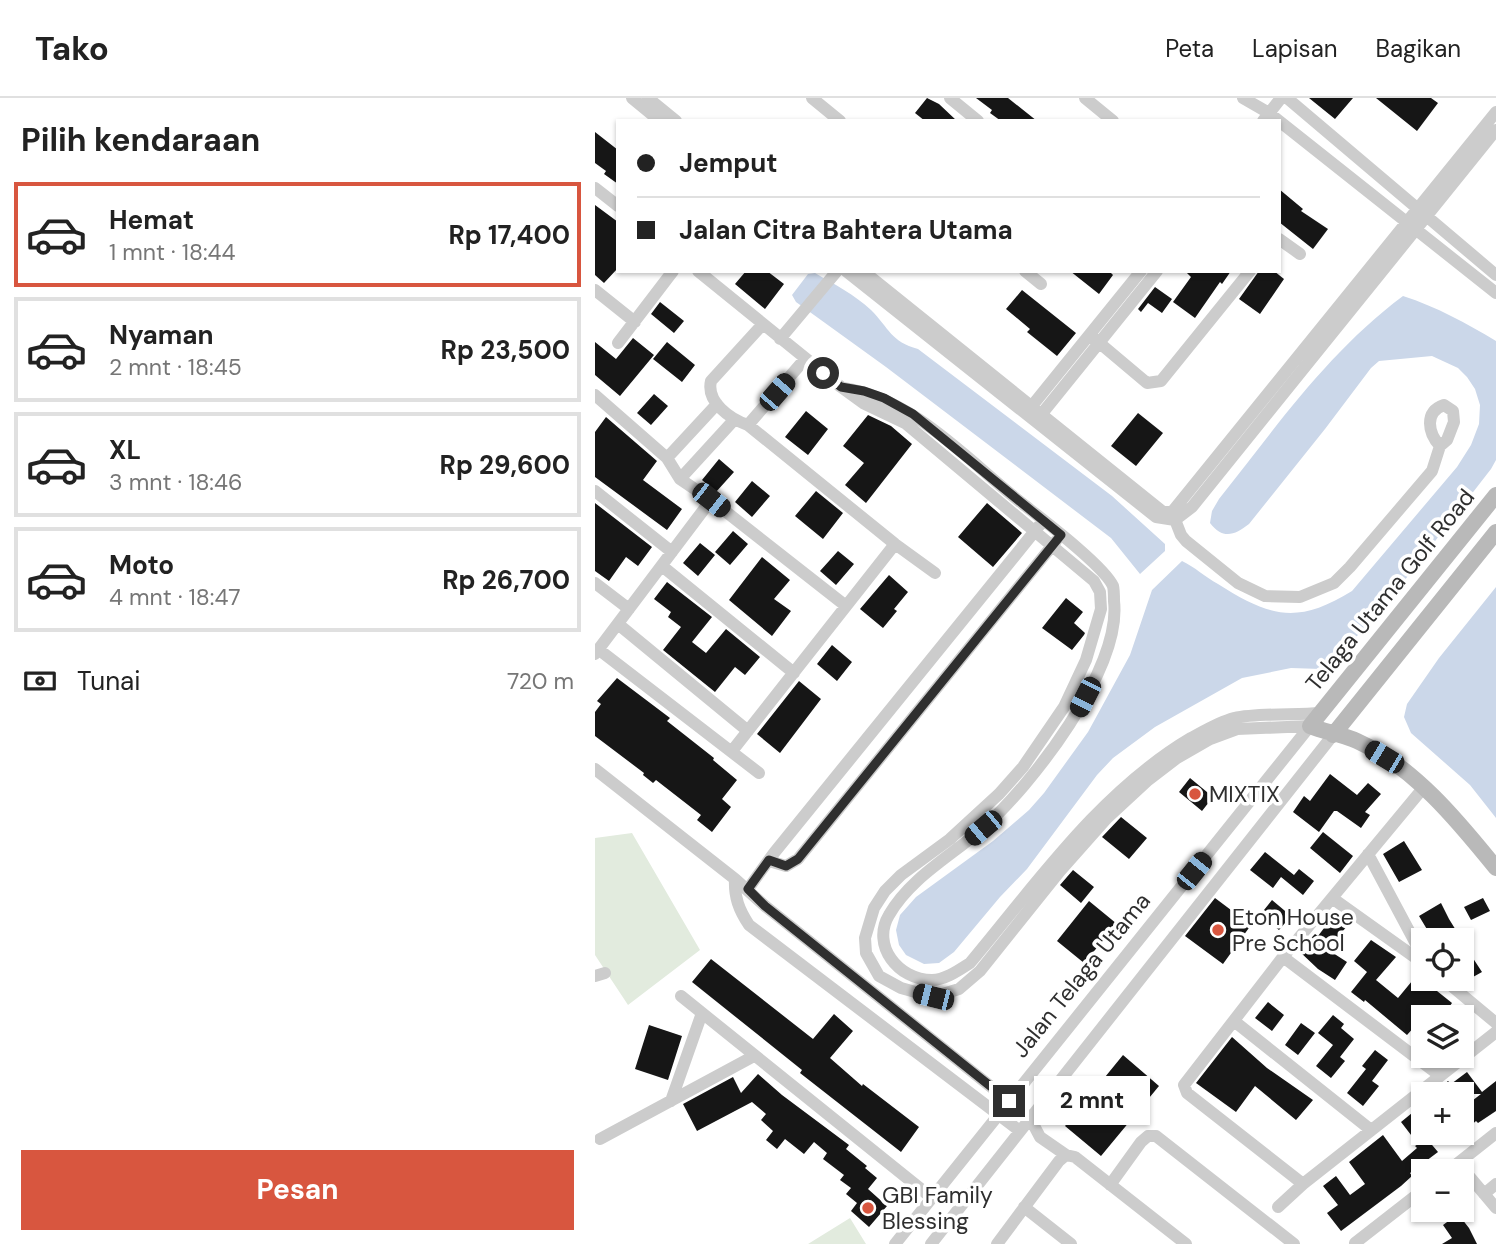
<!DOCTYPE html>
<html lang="id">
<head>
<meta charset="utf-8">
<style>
  :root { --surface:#fff; --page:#f2f2f2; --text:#222; --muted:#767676; --line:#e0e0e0; --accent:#d8563f }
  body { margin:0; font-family:"DM Sans",sans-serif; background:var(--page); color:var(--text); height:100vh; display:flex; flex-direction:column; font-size:26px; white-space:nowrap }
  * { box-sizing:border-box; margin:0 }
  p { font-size:23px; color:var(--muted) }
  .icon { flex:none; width:38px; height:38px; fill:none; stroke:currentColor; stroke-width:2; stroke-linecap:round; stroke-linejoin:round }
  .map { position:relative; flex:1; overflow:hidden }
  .details { display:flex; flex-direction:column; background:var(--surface); width:595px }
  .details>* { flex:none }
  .hud { position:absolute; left:21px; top:21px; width:665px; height:154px; border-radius:0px; box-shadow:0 2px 5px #0004; display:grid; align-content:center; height:154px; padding:0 21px; background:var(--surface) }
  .fabs { position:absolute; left:816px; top:830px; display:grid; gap:14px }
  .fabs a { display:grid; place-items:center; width:63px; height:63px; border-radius:0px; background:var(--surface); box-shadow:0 2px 5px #0004; font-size:35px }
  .end { position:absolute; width:32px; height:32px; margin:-16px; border:9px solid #2f2f2f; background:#fff; box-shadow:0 0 0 4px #fff }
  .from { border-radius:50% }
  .bubble { position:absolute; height:49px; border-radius:0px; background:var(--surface); box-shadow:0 2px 5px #0004; font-size:23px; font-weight:700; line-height:49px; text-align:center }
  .car { position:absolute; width:21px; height:42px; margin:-21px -10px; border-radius:9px; box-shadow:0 0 5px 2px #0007; background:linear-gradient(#222 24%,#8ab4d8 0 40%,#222 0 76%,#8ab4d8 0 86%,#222 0) }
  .hud b { display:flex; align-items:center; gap:24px; height:66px; font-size:26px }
  .hud b+b { border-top:2px solid var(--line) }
  .hud i { width:18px; height:18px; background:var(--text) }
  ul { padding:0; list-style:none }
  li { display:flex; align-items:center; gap:21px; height:105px; margin:0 14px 10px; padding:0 7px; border:4px solid var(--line); border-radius:0px }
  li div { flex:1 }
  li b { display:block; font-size:26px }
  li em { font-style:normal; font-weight:700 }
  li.on { border-color:var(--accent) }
  li>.icon { width:63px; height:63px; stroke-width:1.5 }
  h2 { padding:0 21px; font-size:32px; line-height:84px }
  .pay { display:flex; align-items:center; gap:18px; height:77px; padding:0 21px; font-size:26px }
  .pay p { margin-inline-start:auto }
  .action { display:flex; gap:14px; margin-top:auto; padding:14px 21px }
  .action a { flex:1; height:80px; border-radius:0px; background:var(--accent); color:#fff; font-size:28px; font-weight:700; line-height:80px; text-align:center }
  header { display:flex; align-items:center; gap:42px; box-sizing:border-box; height:98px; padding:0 35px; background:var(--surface); border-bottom:2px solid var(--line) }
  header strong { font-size:33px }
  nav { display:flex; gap:38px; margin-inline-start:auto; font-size:24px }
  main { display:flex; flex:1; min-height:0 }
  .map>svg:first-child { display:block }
</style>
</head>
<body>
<header>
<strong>Tako</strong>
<nav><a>Peta</a><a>Lapisan</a><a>Bagikan</a></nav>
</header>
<main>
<section class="details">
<h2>Pilih kendaraan</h2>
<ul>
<li class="on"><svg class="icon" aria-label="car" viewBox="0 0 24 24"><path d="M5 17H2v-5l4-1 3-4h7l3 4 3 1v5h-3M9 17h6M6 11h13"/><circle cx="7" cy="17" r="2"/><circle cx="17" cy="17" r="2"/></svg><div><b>Hemat</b><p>1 mnt · 18:44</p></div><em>Rp 17,400</em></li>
<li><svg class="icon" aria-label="car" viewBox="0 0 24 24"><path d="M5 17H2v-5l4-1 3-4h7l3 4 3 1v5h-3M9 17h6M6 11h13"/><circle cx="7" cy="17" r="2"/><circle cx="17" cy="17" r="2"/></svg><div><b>Nyaman</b><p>2 mnt · 18:45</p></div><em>Rp 23,500</em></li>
<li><svg class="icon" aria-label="car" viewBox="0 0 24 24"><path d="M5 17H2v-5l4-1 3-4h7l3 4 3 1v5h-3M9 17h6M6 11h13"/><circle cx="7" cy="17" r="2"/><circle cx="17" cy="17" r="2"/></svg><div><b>XL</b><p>3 mnt · 18:46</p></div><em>Rp 29,600</em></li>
<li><svg class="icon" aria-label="car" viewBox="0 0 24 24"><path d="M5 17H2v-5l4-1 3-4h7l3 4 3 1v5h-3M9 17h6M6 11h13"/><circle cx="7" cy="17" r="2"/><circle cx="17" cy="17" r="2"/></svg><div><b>Moto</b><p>4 mnt · 18:47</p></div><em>Rp 26,700</em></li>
</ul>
<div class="pay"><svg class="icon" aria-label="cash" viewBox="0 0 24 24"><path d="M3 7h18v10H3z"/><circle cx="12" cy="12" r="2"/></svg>Tunai<p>720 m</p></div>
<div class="action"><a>Pesan</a></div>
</section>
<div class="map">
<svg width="901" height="1146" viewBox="0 0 901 1146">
  <rect width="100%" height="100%" fill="#fff"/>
  <!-- green -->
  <path fill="#e2ebde" d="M37,735L105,852L33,907L0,857V740Z
    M255,1120L271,1146H213Z"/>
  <!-- water -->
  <path fill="#cbd7e9" d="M220,175C239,186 260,197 276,212C294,230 296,244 323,251L517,398L570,446V453L545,476L516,440L291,269L201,204L197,197L213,176Z
    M808,198C842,209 871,225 901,243V362L896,371L785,514L739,562L726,571L696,570L647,580L560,629L518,660L502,677L432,771L405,799L359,854L344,865L329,866L311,857L304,847L301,832L305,817L321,799L398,743L434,712L449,695L493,634L535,557L557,492L587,463C600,469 610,479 623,486C675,519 702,527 757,493L862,369L876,347L884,326L885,307L880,291L872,279L863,270L837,258L784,263L776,270L730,331L654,426C640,437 628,442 615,425L617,413L624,401C681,329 734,253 808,198Z
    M901,489V720L875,687L816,635L809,619L812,606L844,560Z"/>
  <!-- building -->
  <path fill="#161616" d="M332,0L344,6L362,23H330L320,15Z
    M381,0H413L442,23H406L395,15L397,12Z
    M714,0H758L740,21Z
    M781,0H836L843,5L822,33Z
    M0,34L23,52V86L9,76L11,73L0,65Z
    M684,91L708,111L706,113L733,131L718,151L684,124Z
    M0,107L23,124V170L9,185L0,177Z
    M151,173H172L189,186L170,211L140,186Z
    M475,173H514L518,177L504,196Z
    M590,173H636L627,186L625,184L600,220L578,204L596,179Z
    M664,173H679L689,181L665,216L644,201Z
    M560,189L577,201L567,215L553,205L546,214L543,211Z
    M427,192L481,235L462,258L432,234L435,231L411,211Z
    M65,204L89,223L79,235L56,216Z
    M38,240L59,257L25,298L0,277V244L21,261Z
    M72,244L100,267L87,284L58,261Z
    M59,296L73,308L56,327L42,315Z
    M211,313L233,331L213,357L190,339Z
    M543,315L568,335L541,368L516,348Z
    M273,317L296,328L317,346L271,405L250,387L269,365L248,348Z
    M11,319L62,363L48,382L87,411L72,432L0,379V334Z
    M124,361L139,374L121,394L107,382Z
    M157,383L175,398L157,419L140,404Z
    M221,393L248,415L228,441L200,418Z
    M0,405L57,449L43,468L31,459L14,483L0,473Z
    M392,405L427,435L398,469L363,439Z
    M138,433L153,446L135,467L120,454Z
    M105,445L120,457L103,478L88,465Z
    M243,453L259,466L241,487L225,473Z
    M167,459L195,482L179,501L196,513L177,538L134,502Z
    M294,477L313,494L299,511L302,513L288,530L265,511Z
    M72,484L117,519L97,544L111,555L131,531L165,559L150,577L140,569L120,594L68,552L86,529L73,519L76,514L59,501Z
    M471,500L488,514L479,525L490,535L489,537L477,552L447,530Z
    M237,547L257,564L242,583L222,566Z
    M22,580L75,620L72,623L119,660L118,662L142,682L127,701L136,709L117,734L102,722L106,717L61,682L58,685L48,677L49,675L0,638V614L6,606L2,603Z
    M204,583L226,601L185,655L162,636Z
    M735,676L762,697L773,685L786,696L770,714L775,717L766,730L742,713H739L724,734L698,714L709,698L715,703Z
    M595,680L618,699L607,713L584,694Z
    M526,719L552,740L534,761L507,739Z
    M728,734L758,758L745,775L715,750Z
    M809,743L827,772L804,784L788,756Z
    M670,754L699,777L704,771L719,783L708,797L686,779L678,790L655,772Z
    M478,772L499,789L486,805L465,787Z
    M620,800L656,827L628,866L590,838Z
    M888,800L895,813L876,822L869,809Z
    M677,802L696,818L684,832L665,817Z
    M494,803L522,826L489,865L462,843Z
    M846,805L854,821L867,842H843L836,831L833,833L824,818Z
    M739,817L752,828L735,849L739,853L738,855L752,864L740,882L723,871L704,853L720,836L723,838Z
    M776,842L801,859L781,882L803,900L822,877L857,905L847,919H835L831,916L812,937L770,902L769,904L756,894L772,874L759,863Z
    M866,842L887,874L878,879L866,861Z
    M116,861L218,941L239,916L258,933L235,960L267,988L268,986L324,1029L306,1054L205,975L207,972L97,884Z
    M673,904L689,917L677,933L660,920Z
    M738,917L749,926L746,930L759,941L745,959L750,963L736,980L721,968L738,947L723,935Z
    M706,925L720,935L703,957L690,947Z
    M54,927L87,938L73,982L40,971Z
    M637,939L672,970L718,1002L701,1022L660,988L641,1014L601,985Z
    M780,952L793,962L777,983L784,988L768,1008L752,995L771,971L767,968Z
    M528,957L564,988L506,1058L470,1028Z
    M872,974L887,994L901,983V1013L883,1025L881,1023L866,1036V1020L873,1014L869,1009L886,996H837L853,983L856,986Z
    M163,976L187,997L254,1047L251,1051L272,1068L270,1070L282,1080L273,1091L292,1108L274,1129L256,1113L262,1105L251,1096L256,1090L245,1082L249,1077L228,1061L232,1055L219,1044L209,1056L190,1041L182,1051L171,1042L178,1033L166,1022L171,1016L157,1004L102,1033L88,1006L138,979L146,995Z
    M817,1015L828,1029L827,1035L843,1054L815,1075L817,1078L806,1088L746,1133L732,1115L743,1107L728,1088L741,1078L755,1097L770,1086L754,1064L788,1037L807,1063L822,1050L820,1048L823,1046L806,1024Z
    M863,1116L874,1130L882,1146H847L857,1140L848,1127Z"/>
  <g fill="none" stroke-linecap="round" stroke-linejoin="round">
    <!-- minor -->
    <path stroke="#ccc" stroke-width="12" d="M37,0L65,23
      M53,0L81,23
      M217,0L245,23
      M355,0L383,23
      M490,0L518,23
      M648,0L674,15L901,195
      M692,0L901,177
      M668,23L686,0
      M0,90L23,108
      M684,141L705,156
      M103,173L246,289L268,305L310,325L499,483L505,494L506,511L491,562L469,609L428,669L404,696L355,741L306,777L290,793L279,810L270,840L271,855L284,878L306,890L338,899L364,891L385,873L465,773L512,720L552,683L582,660L615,641L642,631L715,628
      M251,173L561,419L580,422L597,409L901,32
      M268,173L568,414H577L901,14
      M430,173L446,186
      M0,192L40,224
      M167,227L116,283C111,304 135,321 153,327L300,446L340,475
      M495,237L552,285L566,283L655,173
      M185,241L242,173
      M23,245L78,173
      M248,290C320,301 373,363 428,406C447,421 509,468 518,488C519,492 519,499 519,503C527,571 436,688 387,731C356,758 315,780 294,817C276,847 303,882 337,882C350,882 364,872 375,865C442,785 505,694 596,640C609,633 624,624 639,620C662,615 700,617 725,615
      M0,297L72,360L85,381L116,402L251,508
      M432,314L546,173
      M441,323L562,173
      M153,327L210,261
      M72,360L122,306
      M85,381L139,322
      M0,393L77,454
      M577,414L586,437L591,443L643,485L670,498L705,499L739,485L755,469L837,373L845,348L852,342L859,324L858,313L849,307C829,314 833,335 845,348
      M67,468L199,575
      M0,485L34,511
      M23,526L153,633
      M3,551L164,675
      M0,556L116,402
      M137,653L300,446
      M0,671L140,781
      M773,756L828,859
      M174,763L191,768L203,761L461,443
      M153,791L179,755L444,428
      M737,800L828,865
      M688,859L844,977
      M0,878L10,875
      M847,880L901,925
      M86,898L337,1100
      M639,923L776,1032
      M76,1003L107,915
      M425,1033L154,827C144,812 139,799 140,781L170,808L435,1020L445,1039L471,1057
      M5,1041L159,958
      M863,1065L901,1110
      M853,1073L901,1035
      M708,1086L592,995L589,987L688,859L829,689
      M515,1087L546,1044L553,1038H561L699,1146
      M889,1096L901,1086
      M429,1109L476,1146
      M683,1109L708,1086L901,934
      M760,1145L828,1092
      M300,1146L715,628
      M336,1146L738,637
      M402,1146L464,1063L471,1057L480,1059L591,1146"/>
    <!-- secondary -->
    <path stroke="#b9b9b9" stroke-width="16" d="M901,397L715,628C730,634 747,636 762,643C818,668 863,723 901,770
      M738,637L901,434"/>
  </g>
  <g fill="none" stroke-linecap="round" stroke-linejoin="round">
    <!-- route -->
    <path stroke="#2f2f2f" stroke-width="9" d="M228,275L246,289L269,293L289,300L318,316L466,437L203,761L191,768L174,762L153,791L170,808L414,1003"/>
  </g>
  <!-- markers -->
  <g fill="#d8563f" stroke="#fff" stroke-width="2.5">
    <circle cx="600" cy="696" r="7"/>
    <circle cx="623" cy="832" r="7"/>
    <circle cx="273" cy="1110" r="7"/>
  </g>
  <g text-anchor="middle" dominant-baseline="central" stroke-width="7" stroke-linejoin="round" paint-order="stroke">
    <!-- street labels -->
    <g font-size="23" fill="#2f2f2f" stroke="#fff">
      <text transform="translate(795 492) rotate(-51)">Telaga Utama Golf Road</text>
      <text transform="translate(486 877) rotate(-51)">Jalan Telaga Utama</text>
    </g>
    <!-- poi labels -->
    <g font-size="23" fill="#2f2f2f" stroke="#fff" text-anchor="start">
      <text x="614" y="696">MIXTIX</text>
      <text x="637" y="819">Eton House<tspan x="637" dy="26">Pre School</tspan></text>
      <text x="287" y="1097">GBI Family<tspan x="287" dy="26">Blessing</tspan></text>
    </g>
  </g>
</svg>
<div class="fabs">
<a><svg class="icon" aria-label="locate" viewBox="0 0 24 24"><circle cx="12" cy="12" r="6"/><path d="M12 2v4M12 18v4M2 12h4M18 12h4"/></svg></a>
<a><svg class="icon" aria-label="layers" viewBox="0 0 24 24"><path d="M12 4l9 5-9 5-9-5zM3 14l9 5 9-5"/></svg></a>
<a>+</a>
<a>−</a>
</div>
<i class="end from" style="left:228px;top:275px"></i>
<i class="end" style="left:414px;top:1003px"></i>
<div class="bubble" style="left:439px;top:978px;width:116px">2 mnt</div>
<i class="car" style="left:182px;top:294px;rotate:41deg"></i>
<i class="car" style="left:116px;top:402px;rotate:128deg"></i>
<i class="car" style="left:490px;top:599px;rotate:207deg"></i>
<i class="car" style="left:789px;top:659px;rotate:301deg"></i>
<i class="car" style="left:388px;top:730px;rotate:230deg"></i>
<i class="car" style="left:599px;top:773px;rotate:39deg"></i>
<i class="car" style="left:338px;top:899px;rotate:284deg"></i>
<div class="hud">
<b><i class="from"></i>Jemput</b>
<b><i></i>Jalan Citra Bahtera Utama</b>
</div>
</div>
</main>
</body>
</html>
